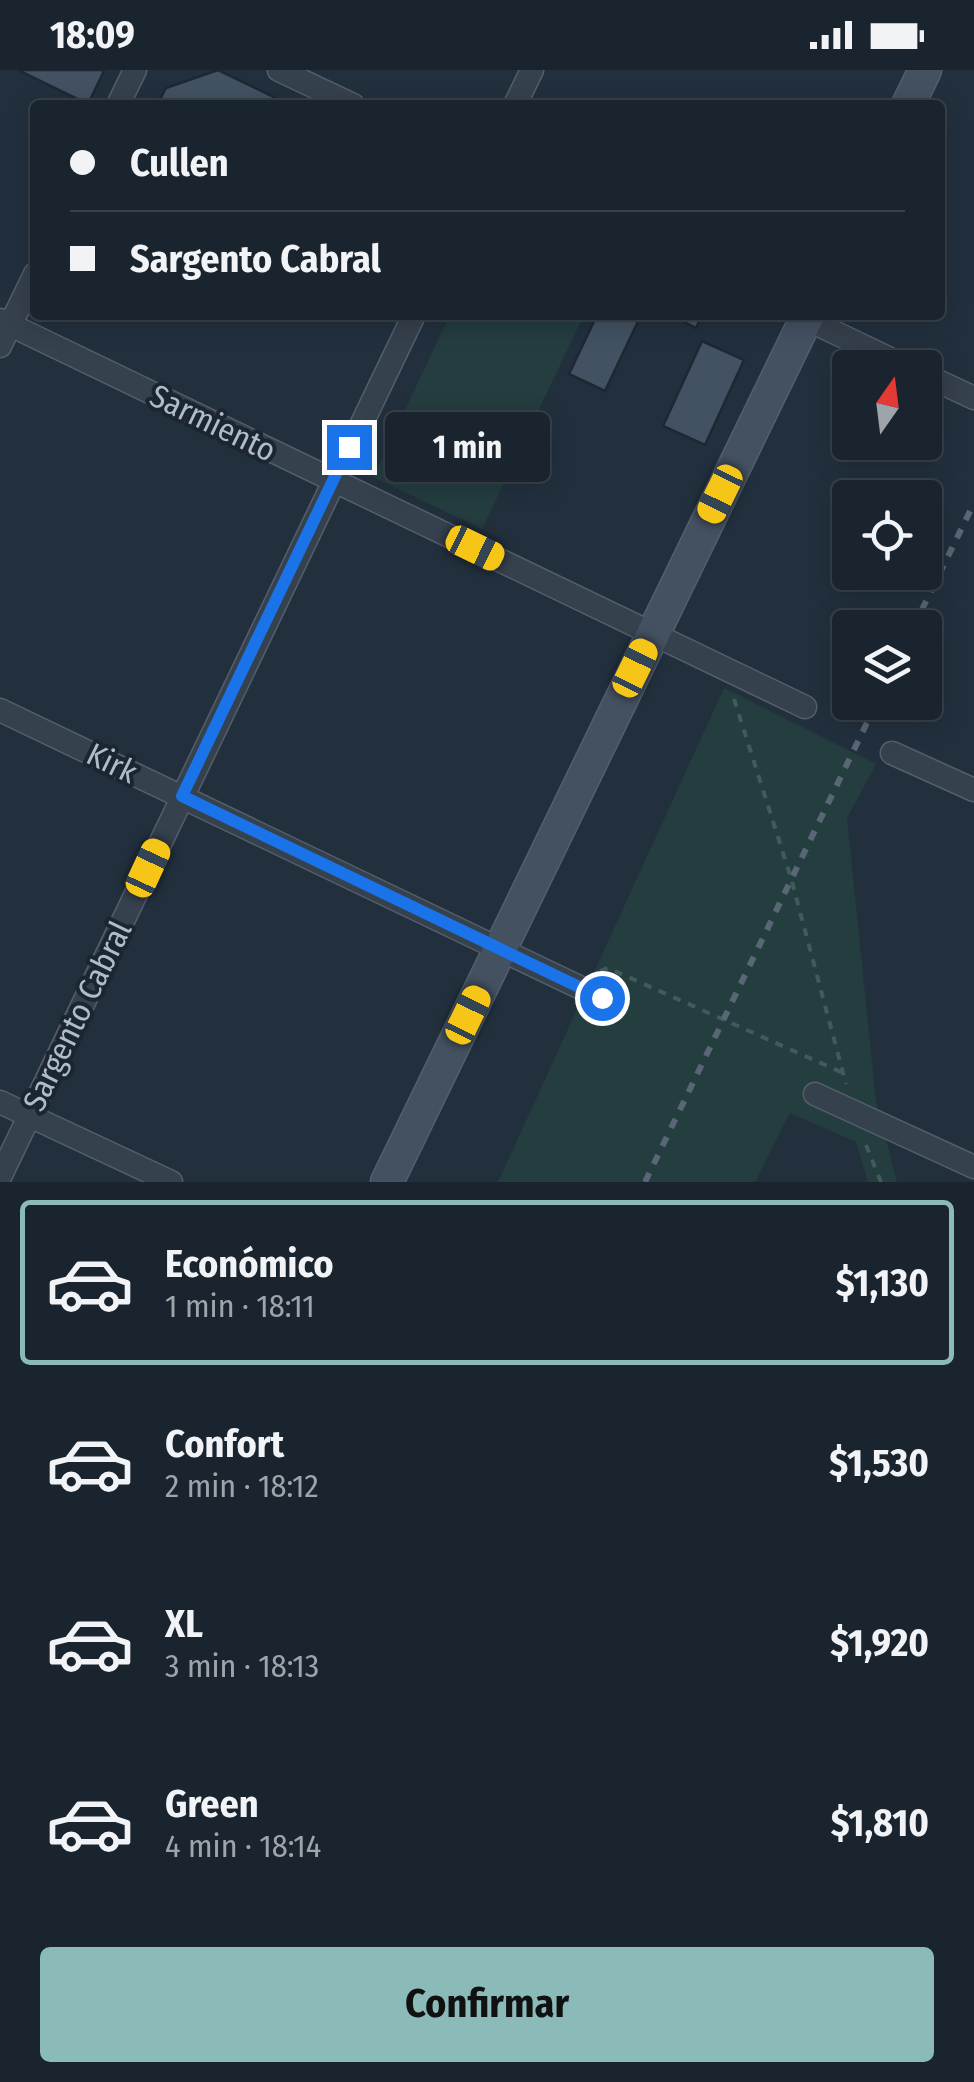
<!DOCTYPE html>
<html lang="es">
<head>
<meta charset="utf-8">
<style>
  :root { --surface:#1a242e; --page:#232c36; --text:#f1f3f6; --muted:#9fa4aa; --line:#38414a; --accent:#8bbbb9 }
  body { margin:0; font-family:"Fira Sans Condensed",sans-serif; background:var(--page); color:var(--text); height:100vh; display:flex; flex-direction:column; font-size:38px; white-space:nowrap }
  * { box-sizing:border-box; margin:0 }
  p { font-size:32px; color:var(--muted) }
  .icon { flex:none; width:55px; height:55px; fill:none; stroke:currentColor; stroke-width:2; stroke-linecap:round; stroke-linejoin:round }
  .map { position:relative; height:1112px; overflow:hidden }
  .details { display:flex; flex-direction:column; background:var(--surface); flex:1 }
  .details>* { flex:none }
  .top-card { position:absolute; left:30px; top:30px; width:915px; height:220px; border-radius:10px; box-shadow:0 5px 25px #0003,0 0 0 2px var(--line); display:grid; align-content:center; height:220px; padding:0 40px; background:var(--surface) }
  .needle { width:65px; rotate:14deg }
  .buttons { position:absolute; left:832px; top:280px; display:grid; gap:20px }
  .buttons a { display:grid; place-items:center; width:110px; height:110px; border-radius:10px; background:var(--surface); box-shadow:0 5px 25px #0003,0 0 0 2px var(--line); font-size:50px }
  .end { position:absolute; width:45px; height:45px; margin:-22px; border:12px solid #1a73e8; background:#fff; box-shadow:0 0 0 5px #fff }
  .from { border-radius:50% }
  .bubble { position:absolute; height:70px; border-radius:10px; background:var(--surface); box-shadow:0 5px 25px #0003,0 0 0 2px var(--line); font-size:32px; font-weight:700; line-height:70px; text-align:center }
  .car { position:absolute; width:30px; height:60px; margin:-30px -15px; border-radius:12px; box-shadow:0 0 8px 2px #0007; background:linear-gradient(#f5c518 24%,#345 0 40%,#f5c518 0 76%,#345 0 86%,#f5c518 0) }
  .top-card b { display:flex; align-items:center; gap:35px; height:95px; font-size:38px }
  .top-card b+b { border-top:2px solid var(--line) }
  .top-card i { width:25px; height:25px; background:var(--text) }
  ul { padding:18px 0 0; list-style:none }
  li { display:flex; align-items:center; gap:30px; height:165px; margin:0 20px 15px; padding:0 20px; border:5px solid transparent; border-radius:10px }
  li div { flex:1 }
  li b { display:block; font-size:38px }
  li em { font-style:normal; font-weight:700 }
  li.on { border-color:var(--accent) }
  li>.icon { width:90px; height:90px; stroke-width:1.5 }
  .cta { display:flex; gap:20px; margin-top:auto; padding:20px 40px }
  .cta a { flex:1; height:115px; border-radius:10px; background:var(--accent); color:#111; font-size:40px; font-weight:700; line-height:115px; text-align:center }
  .status { display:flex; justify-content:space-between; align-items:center; height:70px; padding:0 50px; background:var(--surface); direction:ltr }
  .status svg { height:28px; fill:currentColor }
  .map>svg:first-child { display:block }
</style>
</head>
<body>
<div class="status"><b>18:09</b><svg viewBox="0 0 49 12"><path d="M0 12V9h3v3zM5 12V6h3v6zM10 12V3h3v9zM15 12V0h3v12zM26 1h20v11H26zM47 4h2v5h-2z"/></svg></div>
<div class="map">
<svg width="974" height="1112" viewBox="0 0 974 1112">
  <rect width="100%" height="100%" fill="#22303e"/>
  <!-- green -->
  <path fill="#243d3f" d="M450,245H584L482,459L373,407Z
    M724,618L876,694L847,748L876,1031L897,1112H868L856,1072L790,1043L755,1112H498Z"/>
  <!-- building -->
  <path fill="#425262" stroke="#1d2834" stroke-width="2.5" d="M18,0H101L104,1L88,34Z
    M218,0L280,30L277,35H157L166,18Z
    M597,245H641L605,321L569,304Z
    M669,245H702L696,258Z
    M702,271L744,290L705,375L663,356Z"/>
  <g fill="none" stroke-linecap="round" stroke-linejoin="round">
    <!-- minor casing -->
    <g stroke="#545f6b" stroke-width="25">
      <path id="minor" d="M279,0L353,35
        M118,35L135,0
        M515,35L532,0
        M798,245L909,298
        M0,250L805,637
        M0,276L35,204
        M925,305L974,328
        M0,640L602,928
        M892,683L974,720
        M815,1024L974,1097
        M0,1032L171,1112
        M0,1107L414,245"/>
    </g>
    <!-- secondary casing -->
    <g stroke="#545f6b" stroke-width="35">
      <path id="secondary" d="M908,35L925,0
        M387,1112L808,245"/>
    </g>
    <!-- path -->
    <path stroke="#425a5c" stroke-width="4" stroke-dasharray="8 8" stroke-linecap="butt" d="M734,629L791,808L846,1014
      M600,901L608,898L843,1003
      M866,1075L881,1112"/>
    <!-- minor -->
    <use href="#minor" stroke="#36414e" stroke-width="22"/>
    <!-- secondary -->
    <use href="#secondary" stroke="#445161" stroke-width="32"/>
    <!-- rail -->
    <path stroke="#586675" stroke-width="6" stroke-dasharray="10 10" stroke-linecap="butt" d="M913,558L974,433
      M645,1112L877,632"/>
  </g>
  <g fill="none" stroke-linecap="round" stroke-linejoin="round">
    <!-- route -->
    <path stroke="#1a73e8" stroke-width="12" d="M349,377L182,726L602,928"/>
  </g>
  <g text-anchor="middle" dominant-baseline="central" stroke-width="8" stroke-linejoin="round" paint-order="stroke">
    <!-- street labels -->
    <g font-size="32" fill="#b1bcc9" stroke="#1b2632">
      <text transform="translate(213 353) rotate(26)">Sarmiento</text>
      <text transform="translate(112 693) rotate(26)">Kirk</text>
      <text transform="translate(77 946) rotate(-64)">Sargento Cabral</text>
    </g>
  </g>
</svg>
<div class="buttons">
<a><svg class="needle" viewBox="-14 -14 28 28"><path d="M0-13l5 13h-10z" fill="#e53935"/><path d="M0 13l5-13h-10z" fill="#9fa4aa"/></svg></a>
<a><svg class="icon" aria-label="locate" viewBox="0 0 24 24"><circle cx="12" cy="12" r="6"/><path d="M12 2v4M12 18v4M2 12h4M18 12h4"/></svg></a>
<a><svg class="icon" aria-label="layers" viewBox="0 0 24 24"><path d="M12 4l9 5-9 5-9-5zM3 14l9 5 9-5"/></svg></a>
</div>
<i class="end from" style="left:602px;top:928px"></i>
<i class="end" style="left:349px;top:377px"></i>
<div class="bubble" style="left:385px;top:342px;width:165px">1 min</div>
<i class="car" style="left:720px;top:424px;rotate:206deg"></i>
<i class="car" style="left:475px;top:478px;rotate:116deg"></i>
<i class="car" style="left:635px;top:598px;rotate:26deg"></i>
<i class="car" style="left:148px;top:798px;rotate:25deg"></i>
<i class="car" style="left:468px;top:945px;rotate:26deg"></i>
<div class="top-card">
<b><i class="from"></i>Cullen</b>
<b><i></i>Sargento Cabral</b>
</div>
</div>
<section class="details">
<ul>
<li class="on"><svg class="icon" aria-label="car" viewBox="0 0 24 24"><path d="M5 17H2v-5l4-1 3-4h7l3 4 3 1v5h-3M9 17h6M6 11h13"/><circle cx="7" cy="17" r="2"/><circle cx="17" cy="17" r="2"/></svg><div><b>Económico</b><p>1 min · 18:11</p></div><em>$1,130</em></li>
<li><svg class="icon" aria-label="car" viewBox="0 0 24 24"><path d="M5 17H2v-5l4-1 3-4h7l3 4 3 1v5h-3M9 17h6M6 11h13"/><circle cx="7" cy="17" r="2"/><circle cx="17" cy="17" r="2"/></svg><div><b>Confort</b><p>2 min · 18:12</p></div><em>$1,530</em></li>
<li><svg class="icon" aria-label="car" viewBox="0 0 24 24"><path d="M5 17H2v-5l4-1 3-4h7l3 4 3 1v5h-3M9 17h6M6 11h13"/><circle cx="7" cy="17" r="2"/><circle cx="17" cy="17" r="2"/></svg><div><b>XL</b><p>3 min · 18:13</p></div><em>$1,920</em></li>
<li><svg class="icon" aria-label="car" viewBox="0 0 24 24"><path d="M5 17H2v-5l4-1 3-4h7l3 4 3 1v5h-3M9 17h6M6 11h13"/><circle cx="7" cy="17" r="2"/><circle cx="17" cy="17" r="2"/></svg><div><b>Green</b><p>4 min · 18:14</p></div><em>$1,810</em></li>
</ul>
<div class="cta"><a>Confirmar</a></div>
</section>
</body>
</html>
